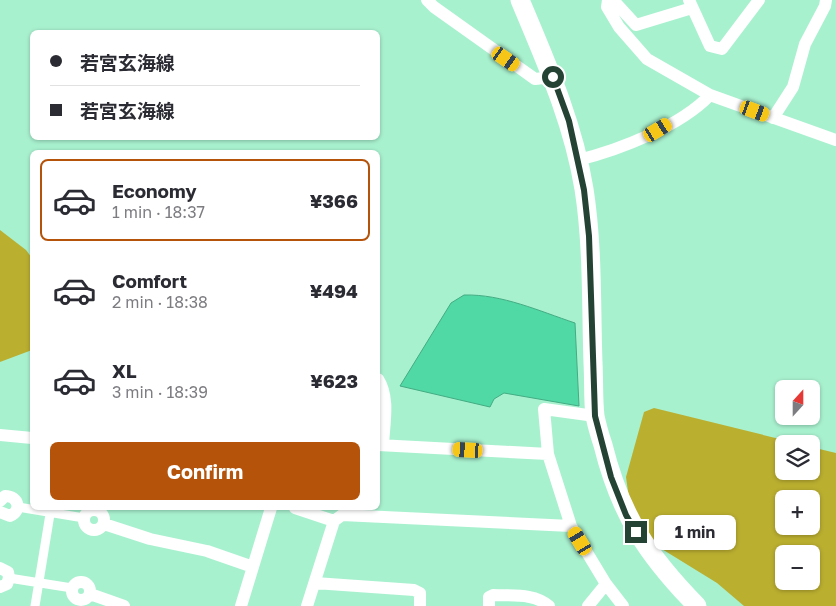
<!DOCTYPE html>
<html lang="en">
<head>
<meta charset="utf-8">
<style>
  :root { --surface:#fff; --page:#f7f7f7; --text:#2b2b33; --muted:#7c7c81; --line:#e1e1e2; --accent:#b45309 }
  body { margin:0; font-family:"Golos Text","Noto Sans JP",sans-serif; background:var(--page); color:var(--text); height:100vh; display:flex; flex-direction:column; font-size:19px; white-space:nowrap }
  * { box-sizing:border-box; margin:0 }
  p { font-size:16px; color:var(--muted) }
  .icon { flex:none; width:28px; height:28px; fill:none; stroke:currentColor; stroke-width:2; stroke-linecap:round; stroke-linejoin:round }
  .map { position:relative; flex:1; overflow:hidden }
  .drawer { position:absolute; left:30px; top:150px; width:350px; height:360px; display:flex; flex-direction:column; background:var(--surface); border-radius:8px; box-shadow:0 1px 4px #0004 }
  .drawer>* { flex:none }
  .top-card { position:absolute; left:30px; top:30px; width:350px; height:110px; border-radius:8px; box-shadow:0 1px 4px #0004; display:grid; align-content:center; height:110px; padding:0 20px; background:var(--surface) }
  .needle { width:32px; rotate:21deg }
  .controls { position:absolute; left:775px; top:380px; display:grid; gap:10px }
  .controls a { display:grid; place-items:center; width:45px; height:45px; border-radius:8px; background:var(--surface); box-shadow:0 1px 4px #0004; font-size:25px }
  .end { position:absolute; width:22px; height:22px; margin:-11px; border:6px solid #244335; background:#fff; box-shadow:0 0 0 2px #fff }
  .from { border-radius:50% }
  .bubble { position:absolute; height:35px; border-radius:8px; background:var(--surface); box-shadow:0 1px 4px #0004; font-size:16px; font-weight:700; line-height:35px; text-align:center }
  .car { position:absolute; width:15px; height:30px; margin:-15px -8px; border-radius:6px; box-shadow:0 0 4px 1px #0007; background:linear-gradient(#f5c518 24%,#345 0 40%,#f5c518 0 76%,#345 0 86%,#f5c518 0) }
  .top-card b { display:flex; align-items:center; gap:18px; height:48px; font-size:19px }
  .top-card b+b { border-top:1px solid var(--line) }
  .top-card i { width:12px; height:12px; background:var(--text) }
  ul { padding:9px 0 0; list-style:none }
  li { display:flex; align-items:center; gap:15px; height:82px; margin:0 10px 8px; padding:0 10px; border:2px solid transparent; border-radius:8px }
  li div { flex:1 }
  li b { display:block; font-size:19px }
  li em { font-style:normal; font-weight:700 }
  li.current { border-color:var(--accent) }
  li>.icon { width:45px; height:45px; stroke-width:1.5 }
  .button { display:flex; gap:10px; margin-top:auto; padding:10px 20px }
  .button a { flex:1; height:58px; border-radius:8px; background:var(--accent); color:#fff; font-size:20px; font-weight:700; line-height:58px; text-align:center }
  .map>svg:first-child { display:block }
</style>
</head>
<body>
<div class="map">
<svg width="836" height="606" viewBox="0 0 836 606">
  <rect width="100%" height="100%" fill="#a8f1cf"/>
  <!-- forest -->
  <path fill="#bbaf30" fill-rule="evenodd" d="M0,230L26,250L32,258V350L0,362Z
    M654,408L800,444H784V471H811V447L836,453V606H744L717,583L657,546L630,506L626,477L644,412ZM784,499H811V526H784ZM784,554H811V581H784Z"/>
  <!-- water -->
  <path fill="#50d9a4" stroke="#43ac83" d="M464,295C502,294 539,311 575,323L579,406L504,393L494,399L490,407L400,386L451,303Z"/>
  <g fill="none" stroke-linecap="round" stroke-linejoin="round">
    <!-- pedestrian -->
    <path stroke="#fff" stroke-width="9" d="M18,507L84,518
      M9,578L72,588
      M35,606L51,508"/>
    <!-- minor -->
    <path stroke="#fff" stroke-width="12" d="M427,0L434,7L535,79L553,77
      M608,0L607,7L619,27L647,59L710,95L836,140
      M613,0L636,25L692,8
      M689,0L710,46L722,49L759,0
      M773,118L793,87L805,44L825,6L826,0
      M578,160C619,150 681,126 710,95
      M378,379C390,398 384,423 383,445
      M0,435L32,438
      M378,445L548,454L571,526
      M548,454L544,409L595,416
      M0,501L5,496C19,496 22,511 10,516L0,512
      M295,508L334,521
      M84 520a10 10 0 1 1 20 0a10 10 0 1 1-20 0Z
      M104,524L150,539L207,551L253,567
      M0,568L8,572L9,578L7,584L0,587
      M72 591a9 9 0 1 1 18 0a9 9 0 1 1-18 0Z
      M315,583L414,590L420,593V606
      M90,594L124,606
      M241,606L271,508
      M307,606L334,521L342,515L571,526L606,584L623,606
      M489,606V597L493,595C513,596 534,593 549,606
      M588,606L606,584"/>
    <!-- primary -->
    <path stroke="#fff" stroke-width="19" d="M520,0C546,62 573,122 584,189C593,246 591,306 593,363C594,380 593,399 595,416C597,426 600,436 603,445C620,514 647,555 697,606"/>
  </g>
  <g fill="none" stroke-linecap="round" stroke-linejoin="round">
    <!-- route -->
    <path stroke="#244335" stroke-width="6" d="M553,77L569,121L584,190L589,236L595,416L611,477L626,515L636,532"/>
  </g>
</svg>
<div class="controls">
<a><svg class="needle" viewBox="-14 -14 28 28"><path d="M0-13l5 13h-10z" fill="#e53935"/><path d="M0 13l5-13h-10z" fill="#7c7c81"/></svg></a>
<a><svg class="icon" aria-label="layers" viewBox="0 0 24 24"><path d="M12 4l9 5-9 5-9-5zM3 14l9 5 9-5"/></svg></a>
<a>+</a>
<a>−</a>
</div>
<i class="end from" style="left:553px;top:77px"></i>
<i class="end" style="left:636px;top:532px"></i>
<div class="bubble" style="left:654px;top:515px;width:82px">1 min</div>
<i class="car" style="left:506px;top:59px;rotate:125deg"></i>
<i class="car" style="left:755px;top:111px;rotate:110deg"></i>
<i class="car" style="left:658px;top:130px;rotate:59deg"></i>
<i class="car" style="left:468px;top:450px;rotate:273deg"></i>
<i class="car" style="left:580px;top:541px;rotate:329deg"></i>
<div class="top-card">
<b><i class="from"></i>若宮玄海線</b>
<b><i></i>若宮玄海線</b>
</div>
<section class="drawer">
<ul>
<li class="current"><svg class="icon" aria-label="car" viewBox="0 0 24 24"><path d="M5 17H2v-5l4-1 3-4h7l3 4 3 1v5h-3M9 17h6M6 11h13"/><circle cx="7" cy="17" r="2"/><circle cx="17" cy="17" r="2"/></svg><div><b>Economy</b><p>1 min · 18:37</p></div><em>¥366</em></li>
<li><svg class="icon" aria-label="car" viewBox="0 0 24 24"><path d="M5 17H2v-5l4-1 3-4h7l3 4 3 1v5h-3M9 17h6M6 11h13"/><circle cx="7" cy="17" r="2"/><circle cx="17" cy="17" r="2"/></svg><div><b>Comfort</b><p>2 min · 18:38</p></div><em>¥494</em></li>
<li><svg class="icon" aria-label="car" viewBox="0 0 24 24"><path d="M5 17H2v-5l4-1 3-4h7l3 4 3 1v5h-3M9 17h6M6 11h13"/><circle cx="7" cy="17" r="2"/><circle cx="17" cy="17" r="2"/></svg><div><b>XL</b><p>3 min · 18:39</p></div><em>¥623</em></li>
</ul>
<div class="button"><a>Confirm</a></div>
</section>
</div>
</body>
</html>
